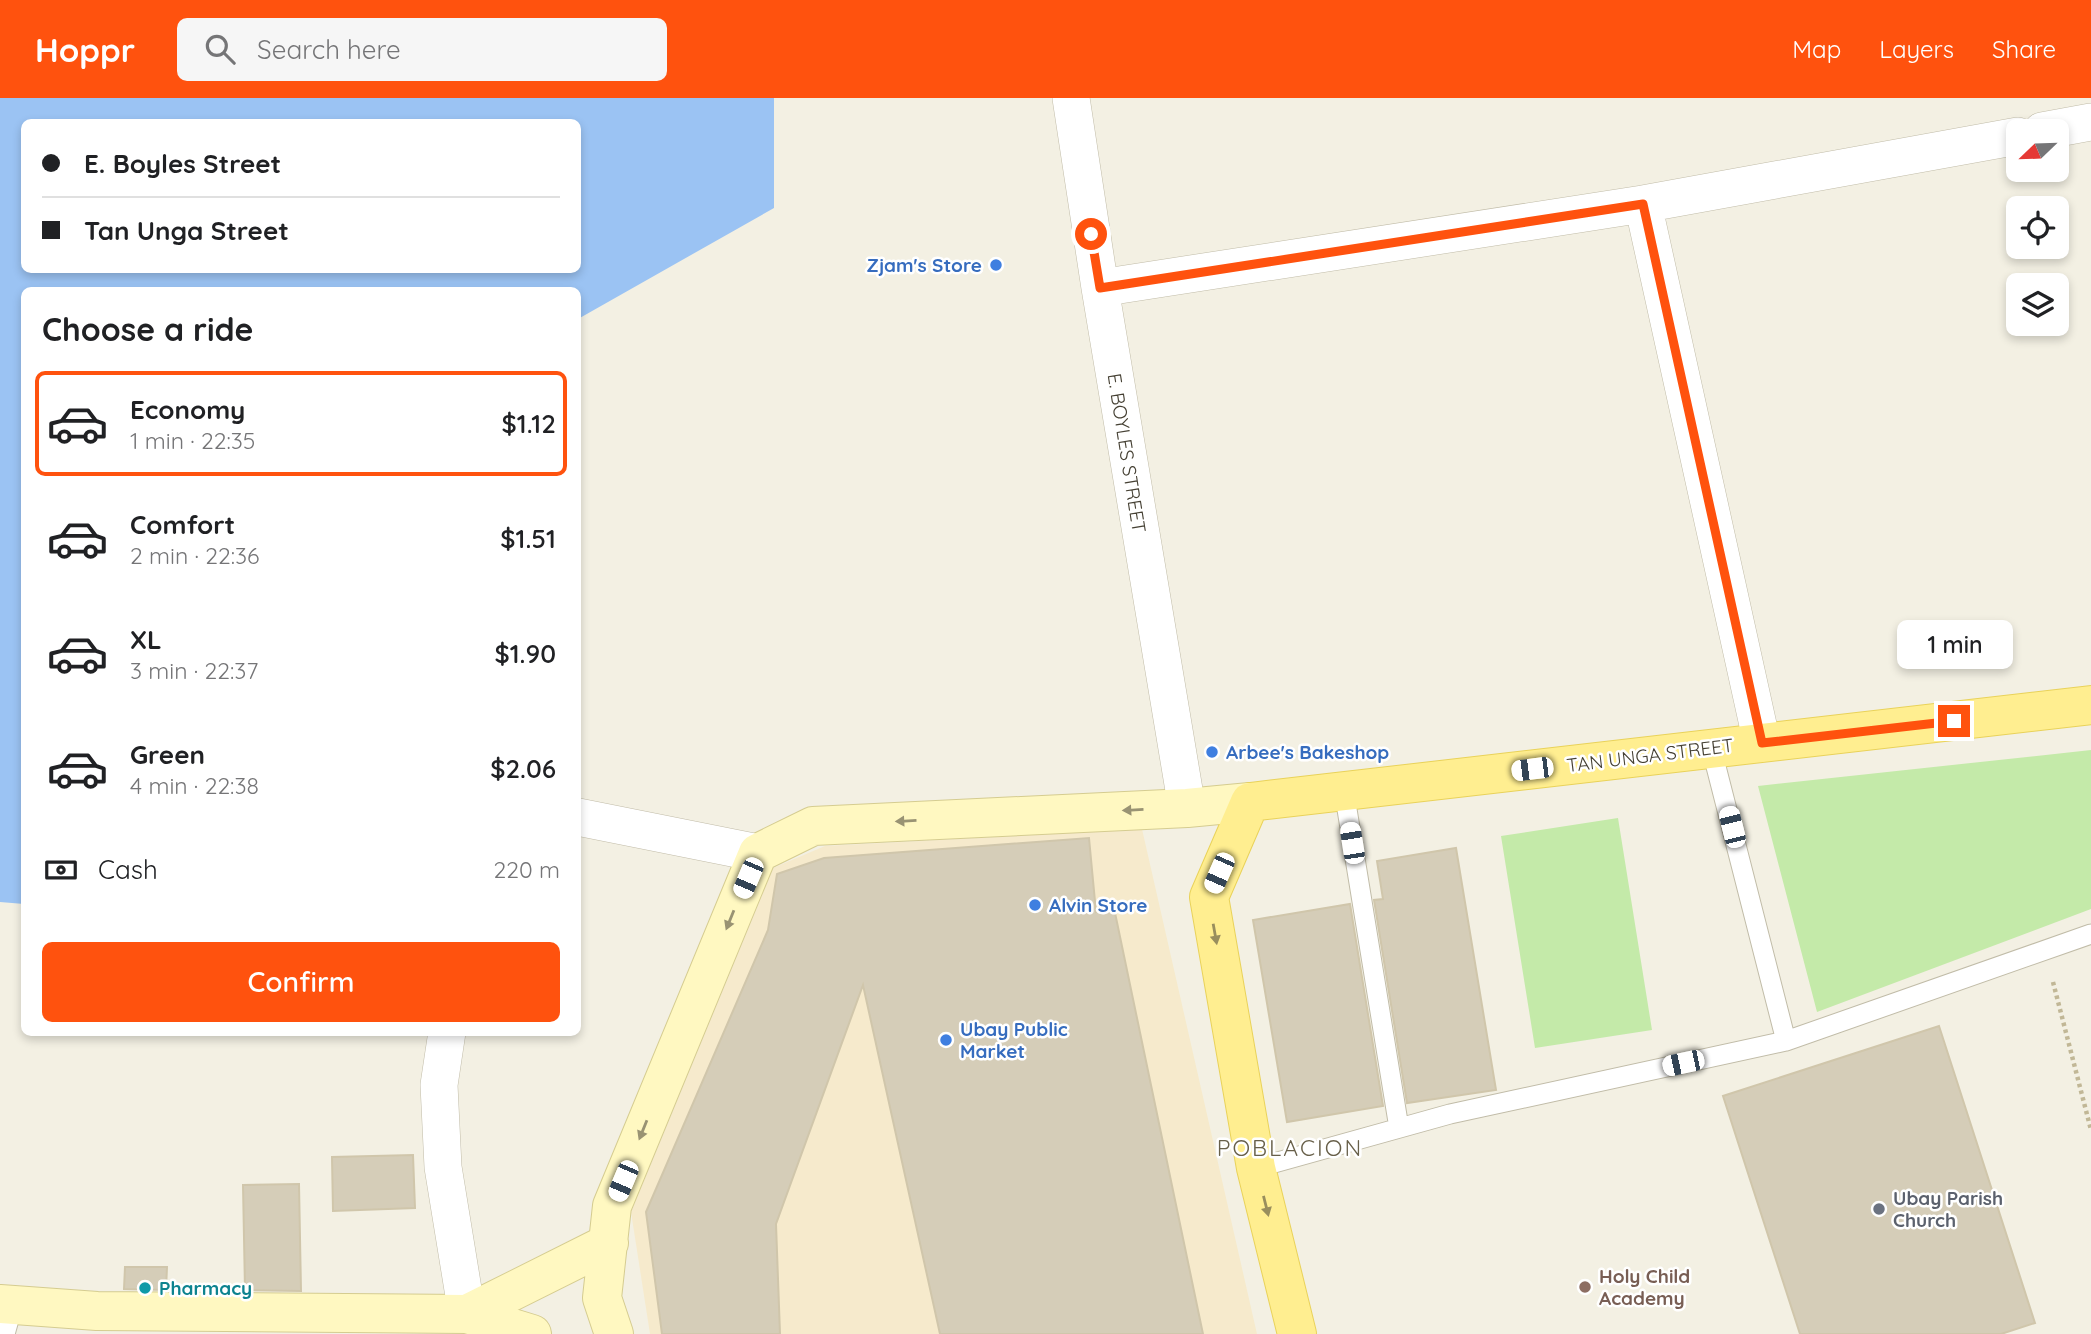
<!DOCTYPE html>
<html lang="en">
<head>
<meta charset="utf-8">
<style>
  :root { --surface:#fff; --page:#f6f6f6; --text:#202124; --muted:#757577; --line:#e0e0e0; --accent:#ff520e }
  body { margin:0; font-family:Quicksand,sans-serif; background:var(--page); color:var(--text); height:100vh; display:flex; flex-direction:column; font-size:26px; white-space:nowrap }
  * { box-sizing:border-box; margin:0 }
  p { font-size:23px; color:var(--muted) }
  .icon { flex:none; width:38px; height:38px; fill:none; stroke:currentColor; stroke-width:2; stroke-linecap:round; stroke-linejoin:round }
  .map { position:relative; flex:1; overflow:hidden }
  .sheet { position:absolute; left:21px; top:189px; width:560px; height:749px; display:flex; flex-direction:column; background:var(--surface); border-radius:10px; box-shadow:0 4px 10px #0003 }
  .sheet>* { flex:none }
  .top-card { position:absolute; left:21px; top:21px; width:560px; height:154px; border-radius:10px; box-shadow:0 4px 10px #0003; display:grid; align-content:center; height:154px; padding:0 21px; background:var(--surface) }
  .needle { width:46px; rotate:247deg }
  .buttons { position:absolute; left:2006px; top:21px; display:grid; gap:14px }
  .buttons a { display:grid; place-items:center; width:63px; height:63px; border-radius:10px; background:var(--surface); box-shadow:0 4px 10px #0003; font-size:35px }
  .end { position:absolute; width:32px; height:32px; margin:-16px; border:9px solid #ff520e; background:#fff; box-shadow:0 0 0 4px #fff }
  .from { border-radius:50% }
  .bubble { position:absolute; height:49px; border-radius:10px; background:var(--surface); box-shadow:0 4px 10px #0003; font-size:23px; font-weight:600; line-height:49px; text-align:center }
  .car { position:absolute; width:21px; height:42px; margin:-21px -10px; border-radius:9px; box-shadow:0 0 5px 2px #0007; background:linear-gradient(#fff 24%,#345 0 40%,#fff 0 76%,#345 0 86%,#fff 0) }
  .top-card b { display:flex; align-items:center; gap:24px; height:66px; font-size:26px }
  .top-card b+b { border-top:2px solid var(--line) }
  .top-card i { width:18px; height:18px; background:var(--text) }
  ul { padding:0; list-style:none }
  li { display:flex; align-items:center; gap:21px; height:105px; margin:0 14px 10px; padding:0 7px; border:4px solid transparent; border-radius:10px }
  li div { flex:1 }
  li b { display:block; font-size:26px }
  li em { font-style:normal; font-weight:600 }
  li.selected { border-color:var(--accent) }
  li>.icon { width:63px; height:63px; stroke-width:1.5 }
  h2 { padding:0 21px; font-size:32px; line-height:84px }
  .pay { display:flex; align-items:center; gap:18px; height:77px; padding:0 21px; font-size:26px }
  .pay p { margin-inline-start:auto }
  .primary-button { display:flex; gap:14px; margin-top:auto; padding:14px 21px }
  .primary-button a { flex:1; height:80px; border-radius:10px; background:var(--accent); color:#fff; font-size:28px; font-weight:600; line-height:80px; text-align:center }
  header { display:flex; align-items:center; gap:42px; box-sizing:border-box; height:98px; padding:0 35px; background:var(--accent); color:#fff }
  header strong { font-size:33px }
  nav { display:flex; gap:38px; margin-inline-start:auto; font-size:24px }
  .search { width:490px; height:63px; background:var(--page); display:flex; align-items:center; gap:18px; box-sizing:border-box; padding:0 24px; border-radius:10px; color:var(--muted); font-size:26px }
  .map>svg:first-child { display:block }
</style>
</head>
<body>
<header>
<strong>Hoppr</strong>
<div class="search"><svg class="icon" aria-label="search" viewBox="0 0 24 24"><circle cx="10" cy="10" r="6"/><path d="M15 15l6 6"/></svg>Search here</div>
<nav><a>Map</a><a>Layers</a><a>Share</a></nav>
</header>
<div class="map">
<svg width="2091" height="1236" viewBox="0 0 2091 1236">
  <rect width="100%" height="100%" fill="#f3f0e3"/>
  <!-- commercial -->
  <path fill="#f6eacc" d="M1142,731L1257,1236H650L631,1114L773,770L825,748Z"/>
  <!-- green -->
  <path fill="#c4eaa9" d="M2091,652V811L1817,914L1758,688Z
    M1618,720L1652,932L1535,950L1501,738Z"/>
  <!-- water -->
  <path fill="#9bc3f3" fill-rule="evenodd" d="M0,0H774V110L578,221V192H24V806L0,804ZM24,24H578V172H24Z"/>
  <!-- building -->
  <path fill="#d5cdb8" stroke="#d0c6ab" stroke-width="2" d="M1089,740L1096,814L1114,810L1203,1236H940L863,887L776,1126L780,1236H662L646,1114L768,832L777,776L824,760Z
    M1456,750L1496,992L1407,1005L1374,802L1383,801L1377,763Z
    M1350,806L1383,1008L1287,1024L1253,822Z
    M1939,928L2035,1225L2001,1236H1800L1723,998Z
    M413,1057L415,1110L333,1113L332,1059Z
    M299,1086L301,1193L245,1192L243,1087Z
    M125,1169H167L166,1192L124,1191Z"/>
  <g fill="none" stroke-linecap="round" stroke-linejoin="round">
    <!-- lane casing -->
    <g stroke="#c1bca8" stroke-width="21">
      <path id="lane" d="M1344,693L1399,1030
        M1786,943L2091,836
        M1256,1070L1450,1016L1786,943L1711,649
        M5,1236L13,1207"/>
    </g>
    <!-- street casing -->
    <g stroke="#c1bca8" stroke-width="38">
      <path id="street" d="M1071,0L1100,190L1187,710
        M2042,33L2091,24
        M1643,106L1762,645
        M1100,190L1643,106L2018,38
        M578,719L758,755
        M447,934L439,987L443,1069L467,1216"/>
    </g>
    <!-- secondary casing -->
    <g stroke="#d5cc90" stroke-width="40">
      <path id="secondary" d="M0,1206L97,1213L467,1216L532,1236
        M467,1216L609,1145
        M614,1236L602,1200L612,1108L758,755L813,728L1187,710L1250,704"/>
    </g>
    <!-- primary casing -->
    <g stroke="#e9d25a" stroke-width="40">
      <path id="primary" d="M1297,1236L1256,1070L1209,799L1250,704L2091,607"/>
    </g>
    <!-- path -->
    <path stroke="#c1b796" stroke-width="4.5" stroke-dasharray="3.5 3.5" stroke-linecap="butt" d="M2053,884L2091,1032"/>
    <!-- lane -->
    <use href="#lane" stroke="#fff" stroke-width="19"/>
    <!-- street -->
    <use href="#street" stroke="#fff" stroke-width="37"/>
    <!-- secondary -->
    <use href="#secondary" stroke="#fff8c1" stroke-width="38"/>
    <!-- primary -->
    <use href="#primary" stroke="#ffee90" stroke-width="38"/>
  </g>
  <!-- one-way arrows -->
  <defs><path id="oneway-solid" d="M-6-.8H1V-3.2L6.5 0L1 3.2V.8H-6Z" transform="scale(1.75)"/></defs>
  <g fill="#999373">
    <use href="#oneway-solid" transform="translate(1133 712) rotate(177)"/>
    <use href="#oneway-solid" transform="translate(906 723) rotate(177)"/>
    <use href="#oneway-solid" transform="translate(730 822) rotate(112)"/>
    <use href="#oneway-solid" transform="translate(643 1032) rotate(112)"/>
  </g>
  <g fill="#998e5d">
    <use href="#oneway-solid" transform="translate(1215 836) rotate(80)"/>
    <use href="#oneway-solid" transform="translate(1266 1108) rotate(76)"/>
  </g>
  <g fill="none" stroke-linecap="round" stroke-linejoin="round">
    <!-- route -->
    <path stroke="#ff520e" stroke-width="9" d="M1091,136L1100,190L1643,106L1762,645L1954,623"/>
  </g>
  <!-- markers -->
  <g fill="#3f7fe0" stroke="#fff" stroke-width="2.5">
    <circle cx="996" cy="167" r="7"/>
    <circle cx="1212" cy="654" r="7"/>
    <circle cx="1035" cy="807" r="7"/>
    <circle cx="946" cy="942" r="7"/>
  </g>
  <circle fill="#6b7280" stroke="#fff" stroke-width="2.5" cx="1879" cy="1111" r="7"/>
  <circle fill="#8d6e63" stroke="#fff" stroke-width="2.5" cx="1585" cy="1189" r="7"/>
  <circle fill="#0f9aa8" stroke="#fff" stroke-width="2.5" cx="145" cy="1190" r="7"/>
  <g text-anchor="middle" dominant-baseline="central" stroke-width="5" stroke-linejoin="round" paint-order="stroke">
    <!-- shop labels -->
    <g font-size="19" font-weight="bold" fill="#366cbe" stroke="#fff" text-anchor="start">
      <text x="982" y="167" text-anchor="end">Zjam's Store</text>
      <text x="1226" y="654">Arbee's Bakeshop</text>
      <text x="1049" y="807">Alvin Store</text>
      <text x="960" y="931">Ubay Public<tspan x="960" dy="22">Market</tspan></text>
    </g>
    <!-- street labels -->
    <g font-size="19" fill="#454033" stroke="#fff">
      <text transform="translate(1127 355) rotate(81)">E. BOYLES STREET</text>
      <text transform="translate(1650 657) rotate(-7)">TAN UNGA STREET</text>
    </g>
    <!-- worship labels -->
    <g font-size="19" font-weight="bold" fill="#5b616d" stroke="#fff" text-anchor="start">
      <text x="1893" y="1100">Ubay Parish<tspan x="1893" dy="22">Church</tspan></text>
    </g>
    <!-- education labels -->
    <g font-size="19" font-weight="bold" fill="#785e54" stroke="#fff" text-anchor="start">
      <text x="1599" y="1178">Holy Child<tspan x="1599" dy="22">Academy</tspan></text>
    </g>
    <!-- culture labels -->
    <g font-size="19" font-weight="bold" fill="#0d838f" stroke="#fff" text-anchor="start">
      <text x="159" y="1190">Pharmacy</text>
    </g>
    <!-- quarter labels -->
    <g font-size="23" letter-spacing="2" fill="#68604a" stroke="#fff">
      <text x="1290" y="1049">POBLACION</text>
    </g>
  </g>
</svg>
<div class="buttons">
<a><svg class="needle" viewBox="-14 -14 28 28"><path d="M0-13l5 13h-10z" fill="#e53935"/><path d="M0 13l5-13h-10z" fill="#757577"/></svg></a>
<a><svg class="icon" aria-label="locate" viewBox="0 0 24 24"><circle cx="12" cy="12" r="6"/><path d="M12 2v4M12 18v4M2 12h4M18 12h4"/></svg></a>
<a><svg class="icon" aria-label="layers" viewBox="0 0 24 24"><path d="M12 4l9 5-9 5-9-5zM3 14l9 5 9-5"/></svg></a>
</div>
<i class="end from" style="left:1091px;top:136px"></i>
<i class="end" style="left:1954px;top:623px"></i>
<div class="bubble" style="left:1897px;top:522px;width:116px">1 min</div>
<i class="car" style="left:1532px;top:671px;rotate:263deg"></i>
<i class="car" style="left:1732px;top:729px;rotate:346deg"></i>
<i class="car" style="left:1352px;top:745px;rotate:351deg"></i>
<i class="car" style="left:1219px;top:775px;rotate:204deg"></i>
<i class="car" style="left:748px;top:780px;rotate:203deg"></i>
<i class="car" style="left:1683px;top:965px;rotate:258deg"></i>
<i class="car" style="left:623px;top:1083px;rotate:203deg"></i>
<div class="top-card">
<b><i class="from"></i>E. Boyles Street</b>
<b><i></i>Tan Unga Street</b>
</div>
<section class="sheet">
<h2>Choose a ride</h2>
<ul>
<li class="selected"><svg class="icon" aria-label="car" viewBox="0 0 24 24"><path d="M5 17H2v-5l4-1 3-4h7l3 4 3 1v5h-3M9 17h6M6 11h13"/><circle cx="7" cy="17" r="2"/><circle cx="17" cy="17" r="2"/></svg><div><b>Economy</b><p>1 min · 22:35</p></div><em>$1.12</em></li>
<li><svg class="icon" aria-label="car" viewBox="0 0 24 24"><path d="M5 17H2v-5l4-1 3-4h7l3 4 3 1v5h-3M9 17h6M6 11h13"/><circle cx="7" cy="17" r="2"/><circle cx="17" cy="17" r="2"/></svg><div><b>Comfort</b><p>2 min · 22:36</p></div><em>$1.51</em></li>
<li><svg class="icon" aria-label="car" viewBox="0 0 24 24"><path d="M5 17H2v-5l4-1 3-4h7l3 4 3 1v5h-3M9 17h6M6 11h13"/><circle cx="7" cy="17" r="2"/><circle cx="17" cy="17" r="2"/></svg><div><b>XL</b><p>3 min · 22:37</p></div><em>$1.90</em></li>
<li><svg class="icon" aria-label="car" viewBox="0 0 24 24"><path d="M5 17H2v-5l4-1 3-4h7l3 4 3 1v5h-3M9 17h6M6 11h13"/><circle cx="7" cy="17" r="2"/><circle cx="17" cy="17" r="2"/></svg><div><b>Green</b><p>4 min · 22:38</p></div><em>$2.06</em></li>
</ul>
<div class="pay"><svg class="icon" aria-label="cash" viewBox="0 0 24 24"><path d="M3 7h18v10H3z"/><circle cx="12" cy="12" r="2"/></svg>Cash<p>220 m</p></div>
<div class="primary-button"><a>Confirm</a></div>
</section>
</div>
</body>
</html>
